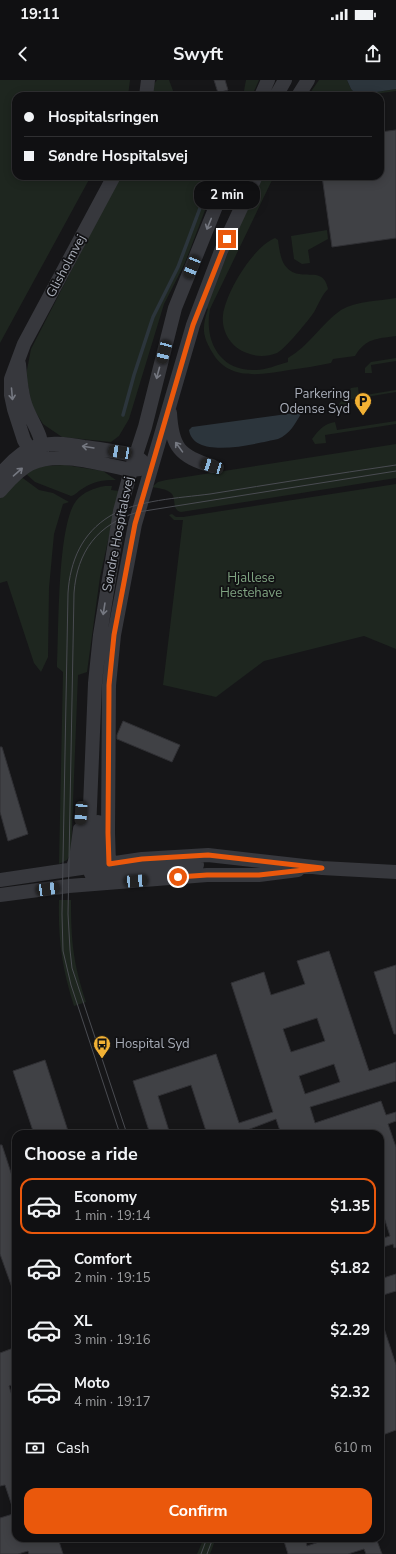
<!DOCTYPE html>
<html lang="en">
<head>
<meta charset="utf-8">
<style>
  :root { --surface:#101012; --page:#1e1e20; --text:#f1f3f6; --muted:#9c9d9f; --line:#303032; --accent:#ea580c }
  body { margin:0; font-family:"Nunito Sans",sans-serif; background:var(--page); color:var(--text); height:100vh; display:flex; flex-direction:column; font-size:15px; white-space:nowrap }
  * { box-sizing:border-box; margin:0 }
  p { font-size:13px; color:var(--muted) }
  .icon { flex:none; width:22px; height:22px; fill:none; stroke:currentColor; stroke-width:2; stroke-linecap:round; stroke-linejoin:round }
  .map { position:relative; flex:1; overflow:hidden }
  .drawer { position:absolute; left:12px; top:1050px; width:372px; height:412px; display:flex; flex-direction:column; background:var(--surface); border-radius:12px; box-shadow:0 2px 10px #0003,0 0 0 1px var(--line) }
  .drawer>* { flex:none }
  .hud { position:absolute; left:12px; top:12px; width:372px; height:88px; border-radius:12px; box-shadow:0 2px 10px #0003,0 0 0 1px var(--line); display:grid; align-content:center; height:88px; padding:0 12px; background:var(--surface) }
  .end { position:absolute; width:18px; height:18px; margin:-9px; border:5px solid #ea580c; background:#fff; box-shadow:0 0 0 2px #fff }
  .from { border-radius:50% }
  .bubble { position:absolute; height:28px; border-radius:12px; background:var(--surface); box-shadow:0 2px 10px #0003,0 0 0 1px var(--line); font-size:13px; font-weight:700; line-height:28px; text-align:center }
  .car { position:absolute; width:12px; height:24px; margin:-12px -6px; border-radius:5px; box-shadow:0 0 3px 1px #0007; background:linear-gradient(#222 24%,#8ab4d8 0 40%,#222 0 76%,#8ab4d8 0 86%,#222 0) }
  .hud b { display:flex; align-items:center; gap:14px; height:38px; font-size:15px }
  .hud b+b { border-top:1px solid var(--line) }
  .hud i { width:10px; height:10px; background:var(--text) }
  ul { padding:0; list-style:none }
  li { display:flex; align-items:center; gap:12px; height:56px; margin:0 8px 6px; padding:0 4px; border:2px solid transparent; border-radius:12px }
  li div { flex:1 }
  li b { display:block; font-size:15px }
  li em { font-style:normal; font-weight:700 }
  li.selected { border-color:var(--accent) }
  li>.icon { width:36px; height:36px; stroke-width:1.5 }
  h2 { padding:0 12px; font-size:18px; line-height:48px }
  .pay { display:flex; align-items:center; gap:10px; height:44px; padding:0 12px; font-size:15px }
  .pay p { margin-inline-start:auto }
  .action { display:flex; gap:8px; margin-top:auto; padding:8px 12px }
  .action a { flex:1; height:46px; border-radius:12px; background:var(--accent); color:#fff; font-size:16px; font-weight:700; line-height:46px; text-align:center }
  .status { display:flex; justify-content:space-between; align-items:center; height:28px; padding:0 20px; background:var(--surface); direction:ltr }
  .status svg { height:11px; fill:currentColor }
  header { display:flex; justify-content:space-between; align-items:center; height:52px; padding:0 12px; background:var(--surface); font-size:18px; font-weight:700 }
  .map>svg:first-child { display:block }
</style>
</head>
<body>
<div class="status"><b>19:11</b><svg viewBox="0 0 49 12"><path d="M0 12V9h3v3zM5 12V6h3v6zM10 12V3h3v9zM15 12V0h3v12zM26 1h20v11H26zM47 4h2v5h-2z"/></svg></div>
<header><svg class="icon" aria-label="back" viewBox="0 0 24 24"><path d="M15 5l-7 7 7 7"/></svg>Swyft<svg class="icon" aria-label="share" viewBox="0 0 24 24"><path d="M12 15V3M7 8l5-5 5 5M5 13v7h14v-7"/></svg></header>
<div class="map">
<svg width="396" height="1474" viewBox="0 0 396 1474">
  <rect width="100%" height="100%" fill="#161618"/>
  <!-- green -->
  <path fill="#1e261f" d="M0,0H130L128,16H16V96H91L0,263Z
    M157,0H169L175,16H152L154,4Z
    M246,0H259L252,16H243Z
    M319,0H347L351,9L357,15L396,9V11L360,16H308Z
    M120,96H218L185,183L164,224L129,339L119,356L111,362L62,357L43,344L32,326L26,295L31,269Z
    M259,96H274L210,229C204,260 219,291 255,290C266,290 277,285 288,282V278C309,266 321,244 341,230C356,221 379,221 396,218V256C376,259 366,258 355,276L333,279L331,283C317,286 303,288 289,290C261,295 228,301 212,272C202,255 202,247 208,229L206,227Z
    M327,150L328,159L308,170L310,183L302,184L294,179L291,156Z
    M275,158L278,160C279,167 280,177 284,184C298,206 323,182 328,209C320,217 318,227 312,235C306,243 285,269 277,273C267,277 256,277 247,273C231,268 221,251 223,235C226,212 253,167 275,158Z
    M396,278V281L371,285L372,293H365V288L371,282Z
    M358,307L359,316L396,310V312L348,320L349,328L340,329L339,324L351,308Z
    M396,341V344L325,355L326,363L315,364L312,359C319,350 323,344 335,342L337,350Z
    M396,364V398L181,432C171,430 177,418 171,413C167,409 157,408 152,407L158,402L166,400Z
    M65,385L103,391L116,400C102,400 94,401 82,409C78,411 76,415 71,416L35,402L25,393L43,386Z
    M20,396L39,410L53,413L69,422L63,424L54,454L49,508L48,577L41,592L34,583L7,501L0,503V417Z
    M396,404V569L364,556L264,581L216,617L163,605L183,440H174L169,435L172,434L176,437H183Z
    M105,406H112L111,410L119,411L100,497L87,592L78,595L71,773L67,780L59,784L63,592L57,587C59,552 57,446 76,421C83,412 94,408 105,406Z
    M59,820H71C71,861 73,883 86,922L74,926C62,888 58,860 59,820Z
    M204,1458H216L210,1474H197Z"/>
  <!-- water -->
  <path fill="#2c353c" d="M347,0H396V9L357,15L351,9Z
    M302,332C295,344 290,354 278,359C257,363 194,381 189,350L192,347Z"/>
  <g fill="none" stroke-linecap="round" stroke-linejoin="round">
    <!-- stream -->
    <path stroke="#2c353c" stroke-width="3.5" d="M123,335L134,295L153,237L178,187L212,96"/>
  </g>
  <!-- building -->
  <path fill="#404145" stroke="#303034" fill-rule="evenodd" d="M214,0H225L228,10L218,13Z
    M396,50V158L332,167L322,96H380V52Z
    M123,641L180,665L172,682L117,659V655Z
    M0,667H2L28,754L8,761L0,732Z
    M329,871L369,991L396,982V1001L310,1027L315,1043L381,1021L386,1035L396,1032V1041L388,1044L396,1067V1167L394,1168L393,1164L380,1168V1159L390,1156L380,1125V1054H281L276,1039L242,1052L243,1054H207L191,1005L158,1016L170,1054H150L133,1001L216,974L239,1043L273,1032L231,903L264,892L271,915L305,904L297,881ZM317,938L325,961L291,972L283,949ZM334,984L340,1002L305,1014L299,996Z
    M396,885V954H394L374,892Z
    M45,980L69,1054H34L13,991Z
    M0,1065H2L16,1108V1216H15L0,1174Z
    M396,1194V1211L380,1216V1199Z
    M380,1242H382L396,1285V1350L380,1356Z
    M16,1267V1303L9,1306L16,1328V1432H14L5,1405L0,1406V1273Z
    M16,1433V1458H58L63,1474H29L28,1471L18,1474H0V1438Z
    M283,1458H305L307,1466L331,1458H376L382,1474H366L364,1469L348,1474H288Z"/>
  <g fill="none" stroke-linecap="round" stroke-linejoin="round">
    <!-- minor -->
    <path stroke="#37383d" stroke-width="14" d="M146,16L148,0
      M261,16L268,0
      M276,16L285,0
      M298,16L308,0
      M19,284C20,298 21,311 25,324C31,342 43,354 42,373
      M170,333C172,367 179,376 212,386
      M41,380L29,369L24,360L14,329L11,315V299L24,264L114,96
      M0,395C27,362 44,360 84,367C101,369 118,372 135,375L142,381
      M0,411C9,401 18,390 30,384C59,370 100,384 131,390L140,389
      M98,742L99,786L102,794
      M72,789L76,779L80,749
      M109,794L197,785
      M0,800L142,779L208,775L322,788L396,792
      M107,803L109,784L108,753L109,605L114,555L135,444L193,245L221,171L256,96
      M96,804L88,787V776L95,603L100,555L120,431L131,390L145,347L175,228L219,119L231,96
      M0,815L69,806L207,795H259L298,790"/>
    <!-- tram -->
    <path stroke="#4a4c52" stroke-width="1" d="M120,1054L71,905L63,871L62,834L68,513C70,481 82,453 110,436C137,420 179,418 210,414C272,404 334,394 396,385
      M127,1054L72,888L70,870L68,834L74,513C77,471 98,444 138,432L396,391
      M201,1474L207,1458
      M207,1474L213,1458"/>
  </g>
  <!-- one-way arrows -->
  <defs><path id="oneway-shaft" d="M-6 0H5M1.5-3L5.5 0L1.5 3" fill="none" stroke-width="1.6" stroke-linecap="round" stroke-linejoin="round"/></defs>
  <g stroke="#757881">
    <use href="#oneway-shaft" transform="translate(209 144) rotate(112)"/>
    <use href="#oneway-shaft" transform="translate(158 293) rotate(105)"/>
    <use href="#oneway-shaft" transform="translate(12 314) rotate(85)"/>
    <use href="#oneway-shaft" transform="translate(88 367) rotate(-171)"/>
    <use href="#oneway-shaft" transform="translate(179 367) rotate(-126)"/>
    <use href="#oneway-shaft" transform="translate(18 392) rotate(-41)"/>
    <use href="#oneway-shaft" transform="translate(104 529) rotate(99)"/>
  </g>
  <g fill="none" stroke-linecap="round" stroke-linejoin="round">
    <!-- route -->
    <path stroke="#ea580c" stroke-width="5" d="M178,797L207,795H259L322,788L208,775L142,779L109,784L108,753L109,605L114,555L135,444L193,245L227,159"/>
  </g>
  <!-- icons -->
  <defs>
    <g id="parking-pin" transform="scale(0.9)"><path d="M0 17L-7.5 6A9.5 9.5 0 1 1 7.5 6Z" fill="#f2b134" stroke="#111113"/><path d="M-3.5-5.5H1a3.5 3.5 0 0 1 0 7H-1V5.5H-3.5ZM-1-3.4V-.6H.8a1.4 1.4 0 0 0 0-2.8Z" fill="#111"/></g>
    <g id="bus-pin" transform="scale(0.9)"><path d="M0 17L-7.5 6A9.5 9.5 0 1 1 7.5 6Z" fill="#f2b134" stroke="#111113"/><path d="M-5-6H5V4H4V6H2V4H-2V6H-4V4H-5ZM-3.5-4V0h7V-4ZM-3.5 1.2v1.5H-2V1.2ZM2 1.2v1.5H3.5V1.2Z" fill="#111"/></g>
  </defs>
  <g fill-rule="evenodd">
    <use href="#parking-pin" x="363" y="321"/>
    <use href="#bus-pin" x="102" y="964"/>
  </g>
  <g text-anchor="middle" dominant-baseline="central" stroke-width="3.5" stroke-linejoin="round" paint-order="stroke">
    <!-- street labels -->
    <g font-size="13" fill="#a8adb8" stroke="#111113">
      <text transform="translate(66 186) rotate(-62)">Glisholmvej</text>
      <text transform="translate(118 454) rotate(-79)">Søndre Hospitalsvej</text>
    </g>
    <!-- poi labels -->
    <g font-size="13" fill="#a8adb8" stroke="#111113" text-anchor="end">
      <text x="350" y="314">Parkering<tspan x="350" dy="15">Odense Syd</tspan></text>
      <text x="115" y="964" text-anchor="start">Hospital Syd</text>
    </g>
    <!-- park labels -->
    <g font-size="13" fill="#7fa381" stroke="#111113">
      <text x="251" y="498">Hjallese<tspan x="251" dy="15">Hestehave</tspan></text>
    </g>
  </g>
</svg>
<i class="end from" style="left:178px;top:797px"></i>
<i class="end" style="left:227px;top:159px"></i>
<div class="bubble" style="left:194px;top:101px;width:66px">2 min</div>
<i class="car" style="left:192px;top:187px;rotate:202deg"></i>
<i class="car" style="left:164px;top:272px;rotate:195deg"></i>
<i class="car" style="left:120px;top:372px;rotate:279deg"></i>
<i class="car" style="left:212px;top:386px;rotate:287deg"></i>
<i class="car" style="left:81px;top:733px;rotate:184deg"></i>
<i class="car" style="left:136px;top:801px;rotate:86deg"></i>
<i class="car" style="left:48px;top:809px;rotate:82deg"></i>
<div class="hud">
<b><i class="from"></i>Hospitalsringen</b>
<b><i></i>Søndre Hospitalsvej</b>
</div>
<section class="drawer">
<h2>Choose a ride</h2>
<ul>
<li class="selected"><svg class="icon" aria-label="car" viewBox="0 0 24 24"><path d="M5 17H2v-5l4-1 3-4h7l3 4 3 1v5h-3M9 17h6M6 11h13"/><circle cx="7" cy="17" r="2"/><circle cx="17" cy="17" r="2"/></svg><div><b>Economy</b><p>1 min · 19:14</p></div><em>$1.35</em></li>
<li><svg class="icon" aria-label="car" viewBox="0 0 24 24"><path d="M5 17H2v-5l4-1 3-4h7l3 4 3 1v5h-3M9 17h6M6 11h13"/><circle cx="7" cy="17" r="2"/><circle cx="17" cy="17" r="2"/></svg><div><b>Comfort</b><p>2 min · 19:15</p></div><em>$1.82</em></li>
<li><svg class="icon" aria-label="car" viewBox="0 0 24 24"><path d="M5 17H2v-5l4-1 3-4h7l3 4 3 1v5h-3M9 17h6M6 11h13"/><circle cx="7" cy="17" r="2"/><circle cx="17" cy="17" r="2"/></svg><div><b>XL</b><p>3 min · 19:16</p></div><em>$2.29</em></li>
<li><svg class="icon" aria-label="car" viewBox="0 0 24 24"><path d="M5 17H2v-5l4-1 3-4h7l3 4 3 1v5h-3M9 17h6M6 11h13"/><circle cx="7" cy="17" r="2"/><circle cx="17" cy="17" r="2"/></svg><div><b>Moto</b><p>4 min · 19:17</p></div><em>$2.32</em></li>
</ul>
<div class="pay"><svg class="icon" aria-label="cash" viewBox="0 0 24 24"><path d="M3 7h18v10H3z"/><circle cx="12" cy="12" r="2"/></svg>Cash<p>610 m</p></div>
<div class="action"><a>Confirm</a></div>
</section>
</div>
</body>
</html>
